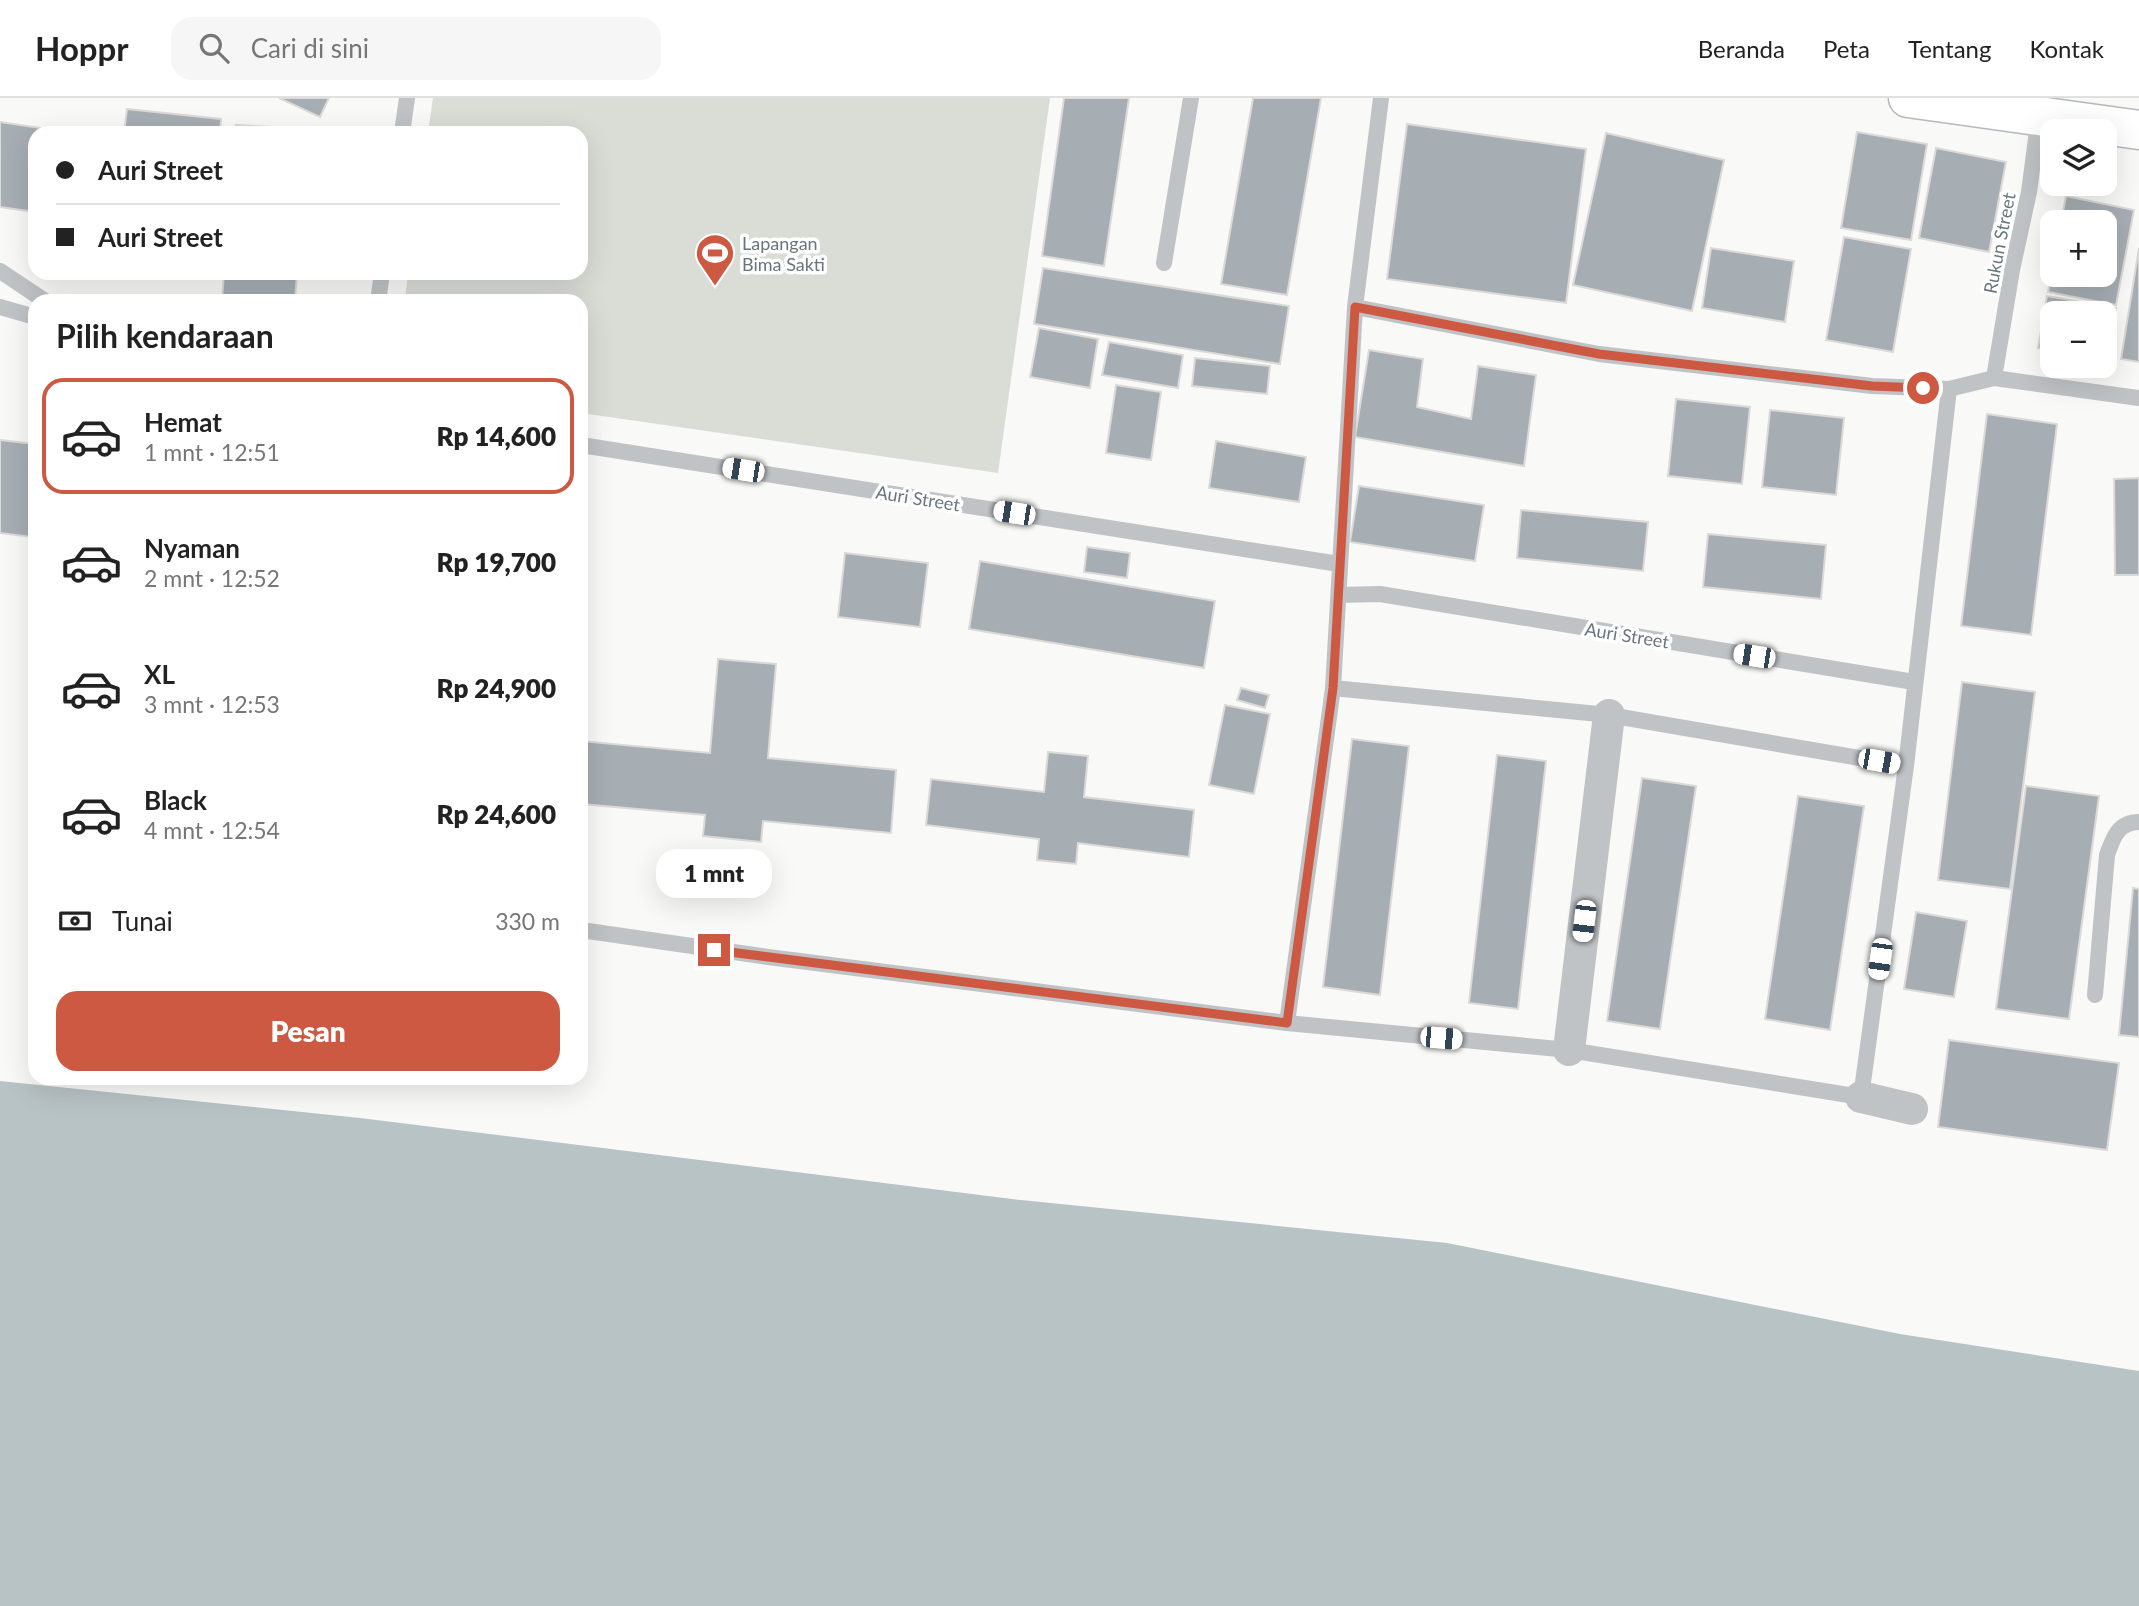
<!DOCTYPE html>
<html lang="id">
<head>
<meta charset="utf-8">
<style>
  :root { --surface:#fff; --page:#f6f6f6; --text:#222; --muted:#767676; --line:#e0e0e0; --accent:#cd5942 }
  body { margin:0; font-family:Lato,sans-serif; background:var(--page); color:var(--text); height:100vh; display:flex; flex-direction:column; font-size:26px; white-space:nowrap }
  * { box-sizing:border-box; margin:0 }
  p { font-size:23px; color:var(--muted) }
  .icon { flex:none; width:38px; height:38px; fill:none; stroke:currentColor; stroke-width:2; stroke-linecap:round; stroke-linejoin:round }
  .map { position:relative; flex:1; overflow:hidden }
  .drawer { position:absolute; left:28px; top:196px; width:560px; height:791px; display:flex; flex-direction:column; background:var(--surface); border-radius:21px; box-shadow:0 7px 28px #0002 }
  .drawer>* { flex:none }
  .banner { position:absolute; left:28px; top:28px; width:560px; height:154px; border-radius:21px; box-shadow:0 7px 28px #0002; display:grid; align-content:center; height:154px; padding:0 28px; background:var(--surface) }
  .tools { position:absolute; left:2040px; top:21px; display:grid; gap:14px }
  .tools a { display:grid; place-items:center; width:77px; height:77px; border-radius:14px; background:var(--surface); box-shadow:0 7px 28px #0002; font-size:35px }
  .end { position:absolute; width:32px; height:32px; margin:-16px; border:9px solid #cd5942; background:#fff; box-shadow:0 0 0 4px #fff }
  .from { border-radius:50% }
  .bubble { position:absolute; height:49px; border-radius:21px; background:var(--surface); box-shadow:0 7px 28px #0002; font-size:23px; font-weight:800; line-height:49px; text-align:center }
  .car { position:absolute; width:21px; height:42px; margin:-21px -10px; border-radius:9px; box-shadow:0 0 5px 2px #0007; background:linear-gradient(#fff 24%,#345 0 40%,#fff 0 76%,#345 0 86%,#fff 0) }
  .banner b { display:flex; align-items:center; gap:24px; height:66px; font-size:26px }
  .banner b+b { border-top:2px solid var(--line) }
  .banner i { width:18px; height:18px; background:var(--text) }
  ul { padding:0; list-style:none }
  li { display:flex; align-items:center; gap:21px; height:116px; margin:0 14px 10px; padding:0 14px; border:4px solid transparent; border-radius:21px }
  li div { flex:1 }
  li b { display:block; font-size:26px }
  li em { font-style:normal; font-weight:800 }
  li.active { border-color:var(--accent) }
  li>.icon { width:63px; height:63px; stroke-width:1.5 }
  h2 { padding:0 28px; font-size:32px; line-height:84px }
  .pay { display:flex; align-items:center; gap:18px; height:77px; padding:0 28px; font-size:26px }
  .pay p { margin-inline-start:auto }
  .primary-button { display:flex; gap:14px; margin-top:auto; padding:14px 28px }
  .primary-button a { flex:1; height:80px; border-radius:21px; background:var(--accent); color:#fff; font-size:28px; font-weight:800; line-height:80px; text-align:center }
  header { display:flex; align-items:center; gap:42px; box-sizing:border-box; height:98px; padding:0 35px; background:var(--surface); border-bottom:2px solid var(--line) }
  header strong { font-size:33px }
  nav { display:flex; gap:38px; margin-inline-start:auto; font-size:24px }
  .search { width:490px; height:63px; background:var(--page); display:flex; align-items:center; gap:18px; box-sizing:border-box; padding:0 24px; border-radius:21px; color:var(--muted); font-size:26px }
  .map>svg:first-child { display:block }
</style>
</head>
<body>
<header>
<strong>Hoppr</strong>
<div class="search"><svg class="icon" aria-label="search" viewBox="0 0 24 24"><circle cx="10" cy="10" r="6"/><path d="M15 15l6 6"/></svg>Cari di sini</div>
<nav><a>Beranda</a><a>Peta</a><a>Tentang</a><a>Kontak</a></nav>
</header>
<div class="map">
<svg width="2139" height="1508" viewBox="0 0 2139 1508">
  <rect width="100%" height="100%" fill="#f9f9f7"/>
  <!-- green -->
  <path fill="#d9ddd6" d="M433,0H1050L998,375L581,315V203H405L408,175H581V35H428Z"/>
  <!-- water -->
  <path fill="#b8c3c6" d="M0,983L360,1020L1021,1102L1447,1145L1900,1236L2139,1273V1508H0Z"/>
  <!-- building -->
  <path fill="#a7aeb3" stroke="#dbdad9" stroke-width="2" d="M279,0H329L320,19Z
    M1064,0H1129L1104,168L1042,158Z
    M1253,0H1321L1287,197L1221,186Z
    M127,11L221,21L220,35H124Z
    M0,24L61,33V35H35V114L0,109Z
    M1407,26L1586,51L1566,205L1387,181Z
    M236,27L335,33V35H235Z
    M1857,34L1927,46L1911,142L1841,130Z
    M1606,35L1724,62L1692,213L1573,187Z
    M1936,50L2006,64L1989,154L1919,140Z
    M2066,98L2134,112L2116,207L2048,194L2053,169V177H2105V124H2061Z
    M1844,139L1911,151L1893,254L1826,242Z
    M1711,150L1794,163L1785,224L1702,210Z
    M2139,150V264L2121,261Z
    M1043,170L1289,208L1280,266L1034,226Z
    M224,175H297L295,203H222Z
    M2047,198L2116,210L2108,262H2105V215H2053V253L2038,250Z
    M1039,230L1098,241L1090,290L1030,279Z
    M1109,244L1183,257L1178,290L1102,277Z
    M1369,252L1423,261L1417,309L1471,321L1478,268L1536,277L1524,368L1355,339Z
    M1195,260L1270,268L1267,296L1192,288Z
    M1116,287L1161,294L1151,362L1106,355Z
    M1676,301L1750,309L1742,386L1668,378Z
    M1770,312L1844,320L1836,397L1762,389Z
    M1987,316L2057,326L2031,537L1961,528Z
    M0,342L35,346V415L32,439L0,435Z
    M1216,343L1306,359L1299,404L1209,390Z
    M2139,380V477H2115L2114,381Z
    M1359,388L1484,407L1475,463L1350,444Z
    M1521,412L1648,424L1643,473L1517,460Z
    M1708,436L1826,447L1821,501L1703,489Z
    M1087,449L1130,455L1127,480L1084,474Z
    M845,455L928,465L920,529L838,519Z
    M980,463L1215,503L1204,570L969,531Z
    M718,561L776,566L768,660L896,672L891,735L763,723L761,744L703,738L705,717L581,706V643L710,655Z
    M1962,584L2035,594L2010,791L1938,782Z
    M1241,590L1269,597L1265,610L1237,602Z
    M1225,607L1270,616L1254,696L1209,687Z
    M1352,641L1409,648L1380,897L1323,889Z
    M1048,654L1088,658L1084,699L1194,712L1189,759L1078,745L1076,766L1037,762L1039,741L926,727L931,681L1044,694Z
    M1497,657L1546,663L1518,911L1469,905Z
    M1642,680L1696,688L1660,931L1607,923Z
    M2026,688L2099,698L2069,921L1996,911Z
    M1798,698L1864,708L1830,932L1765,921Z
    M2133,790L2139,791V939L2119,937Z
    M1916,814L1967,823L1954,899L1904,891Z
    M1949,942L2119,965L2107,1052L1938,1029Z"/>
  <g fill="none" stroke-linecap="round" stroke-linejoin="round">
    <!-- trunk casing -->
    <g stroke="#b5b8bb" stroke-width="41">
      <path id="trunk" d="M1908,0L2139,32"/>
    </g>
    <!-- service -->
    <path stroke="#bfc3c6" stroke-width="16" d="M402,35L407,0
      M1164,165L1191,0
      M0,173L45,203
      M378,203L382,175
      M0,209L35,219
      M1355,209L1599,256L1872,288L1949,291L1994,280L2139,300
      M1994,280L2012,172L2029,94L2039,18
      M581,347L1339,466
      M1339,497L1380,496L1914,584
      M1333,590L1609,617L1906,668
      M581,832L768,859L1287,925L1569,952L1861,999L1906,668L1949,291
      M2095,897L2107,757C2113,740 2118,724 2139,724
      M1287,925L1333,590L1355,209L1381,0"/>
    <!-- minor -->
    <path stroke="#bfc3c6" stroke-width="32" d="M1569,952L1609,617
      M1861,999L1912,1011"/>
    <!-- trunk -->
    <use href="#trunk" stroke="#fff" stroke-width="38"/>
  </g>
  <g fill="none" stroke-linecap="round" stroke-linejoin="round">
    <!-- route -->
    <path stroke="#cd5942" stroke-width="9" d="M714,852L1287,925L1333,590L1355,209L1599,256L1872,288L1923,290"/>
  </g>
  <!-- icons -->
  <defs>
    <g id="stadium-pin" transform="scale(2.0125)"><path d="M0 17L-7.5 6A9.5 9.5 0 1 1 7.5 6Z" fill="#cd5942" stroke="#fff"/><path d="M0-5a6.5 5 0 1 0 0 10a6.5 5 0 1 0 0-10ZM-3.5-1.8h7v3.6h-7Z" fill="#fff"/></g>
  </defs>
  <g fill-rule="evenodd">
    <use href="#stadium-pin" x="715" y="155"/>
  </g>
  <g text-anchor="middle" dominant-baseline="central" stroke-width="7" stroke-linejoin="round" paint-order="stroke">
    <!-- poi labels -->
    <g font-size="18" fill="#67767e" stroke="#fff" text-anchor="start">
      <text x="742" y="145">Lapangan<tspan x="742" dy="21">Bima Sakti</tspan></text>
    </g>
    <!-- street labels -->
    <g font-size="18" fill="#67767e" stroke="#fff">
      <text transform="translate(1999 145) rotate(-79)">Rukun Street</text>
      <text transform="translate(918 400) rotate(9)">Auri Street</text>
      <text transform="translate(1627 537) rotate(9)">Auri Street</text>
    </g>
  </g>
</svg>
<div class="tools">
<a><svg class="icon" aria-label="layers" viewBox="0 0 24 24"><path d="M12 4l9 5-9 5-9-5zM3 14l9 5 9-5"/></svg></a>
<a>+</a>
<a>−</a>
</div>
<i class="end from" style="left:1923px;top:290px"></i>
<i class="end" style="left:714px;top:852px"></i>
<div class="bubble" style="left:656px;top:751px;width:116px">1 mnt</div>
<i class="car" style="left:743px;top:372px;rotate:279deg"></i>
<i class="car" style="left:1014px;top:415px;rotate:279deg"></i>
<i class="car" style="left:1754px;top:558px;rotate:279deg"></i>
<i class="car" style="left:1879px;top:663px;rotate:100deg"></i>
<i class="car" style="left:1584px;top:823px;rotate:187deg"></i>
<i class="car" style="left:1880px;top:861px;rotate:188deg"></i>
<i class="car" style="left:1441px;top:940px;rotate:95deg"></i>
<div class="banner">
<b><i class="from"></i>Auri Street</b>
<b><i></i>Auri Street</b>
</div>
<section class="drawer">
<h2>Pilih kendaraan</h2>
<ul>
<li class="active"><svg class="icon" aria-label="car" viewBox="0 0 24 24"><path d="M5 17H2v-5l4-1 3-4h7l3 4 3 1v5h-3M9 17h6M6 11h13"/><circle cx="7" cy="17" r="2"/><circle cx="17" cy="17" r="2"/></svg><div><b>Hemat</b><p>1 mnt · 12:51</p></div><em>Rp 14,600</em></li>
<li><svg class="icon" aria-label="car" viewBox="0 0 24 24"><path d="M5 17H2v-5l4-1 3-4h7l3 4 3 1v5h-3M9 17h6M6 11h13"/><circle cx="7" cy="17" r="2"/><circle cx="17" cy="17" r="2"/></svg><div><b>Nyaman</b><p>2 mnt · 12:52</p></div><em>Rp 19,700</em></li>
<li><svg class="icon" aria-label="car" viewBox="0 0 24 24"><path d="M5 17H2v-5l4-1 3-4h7l3 4 3 1v5h-3M9 17h6M6 11h13"/><circle cx="7" cy="17" r="2"/><circle cx="17" cy="17" r="2"/></svg><div><b>XL</b><p>3 mnt · 12:53</p></div><em>Rp 24,900</em></li>
<li><svg class="icon" aria-label="car" viewBox="0 0 24 24"><path d="M5 17H2v-5l4-1 3-4h7l3 4 3 1v5h-3M9 17h6M6 11h13"/><circle cx="7" cy="17" r="2"/><circle cx="17" cy="17" r="2"/></svg><div><b>Black</b><p>4 mnt · 12:54</p></div><em>Rp 24,600</em></li>
</ul>
<div class="pay"><svg class="icon" aria-label="cash" viewBox="0 0 24 24"><path d="M3 7h18v10H3z"/><circle cx="12" cy="12" r="2"/></svg>Tunai<p>330 m</p></div>
<div class="primary-button"><a>Pesan</a></div>
</section>
</div>
</body>
</html>
